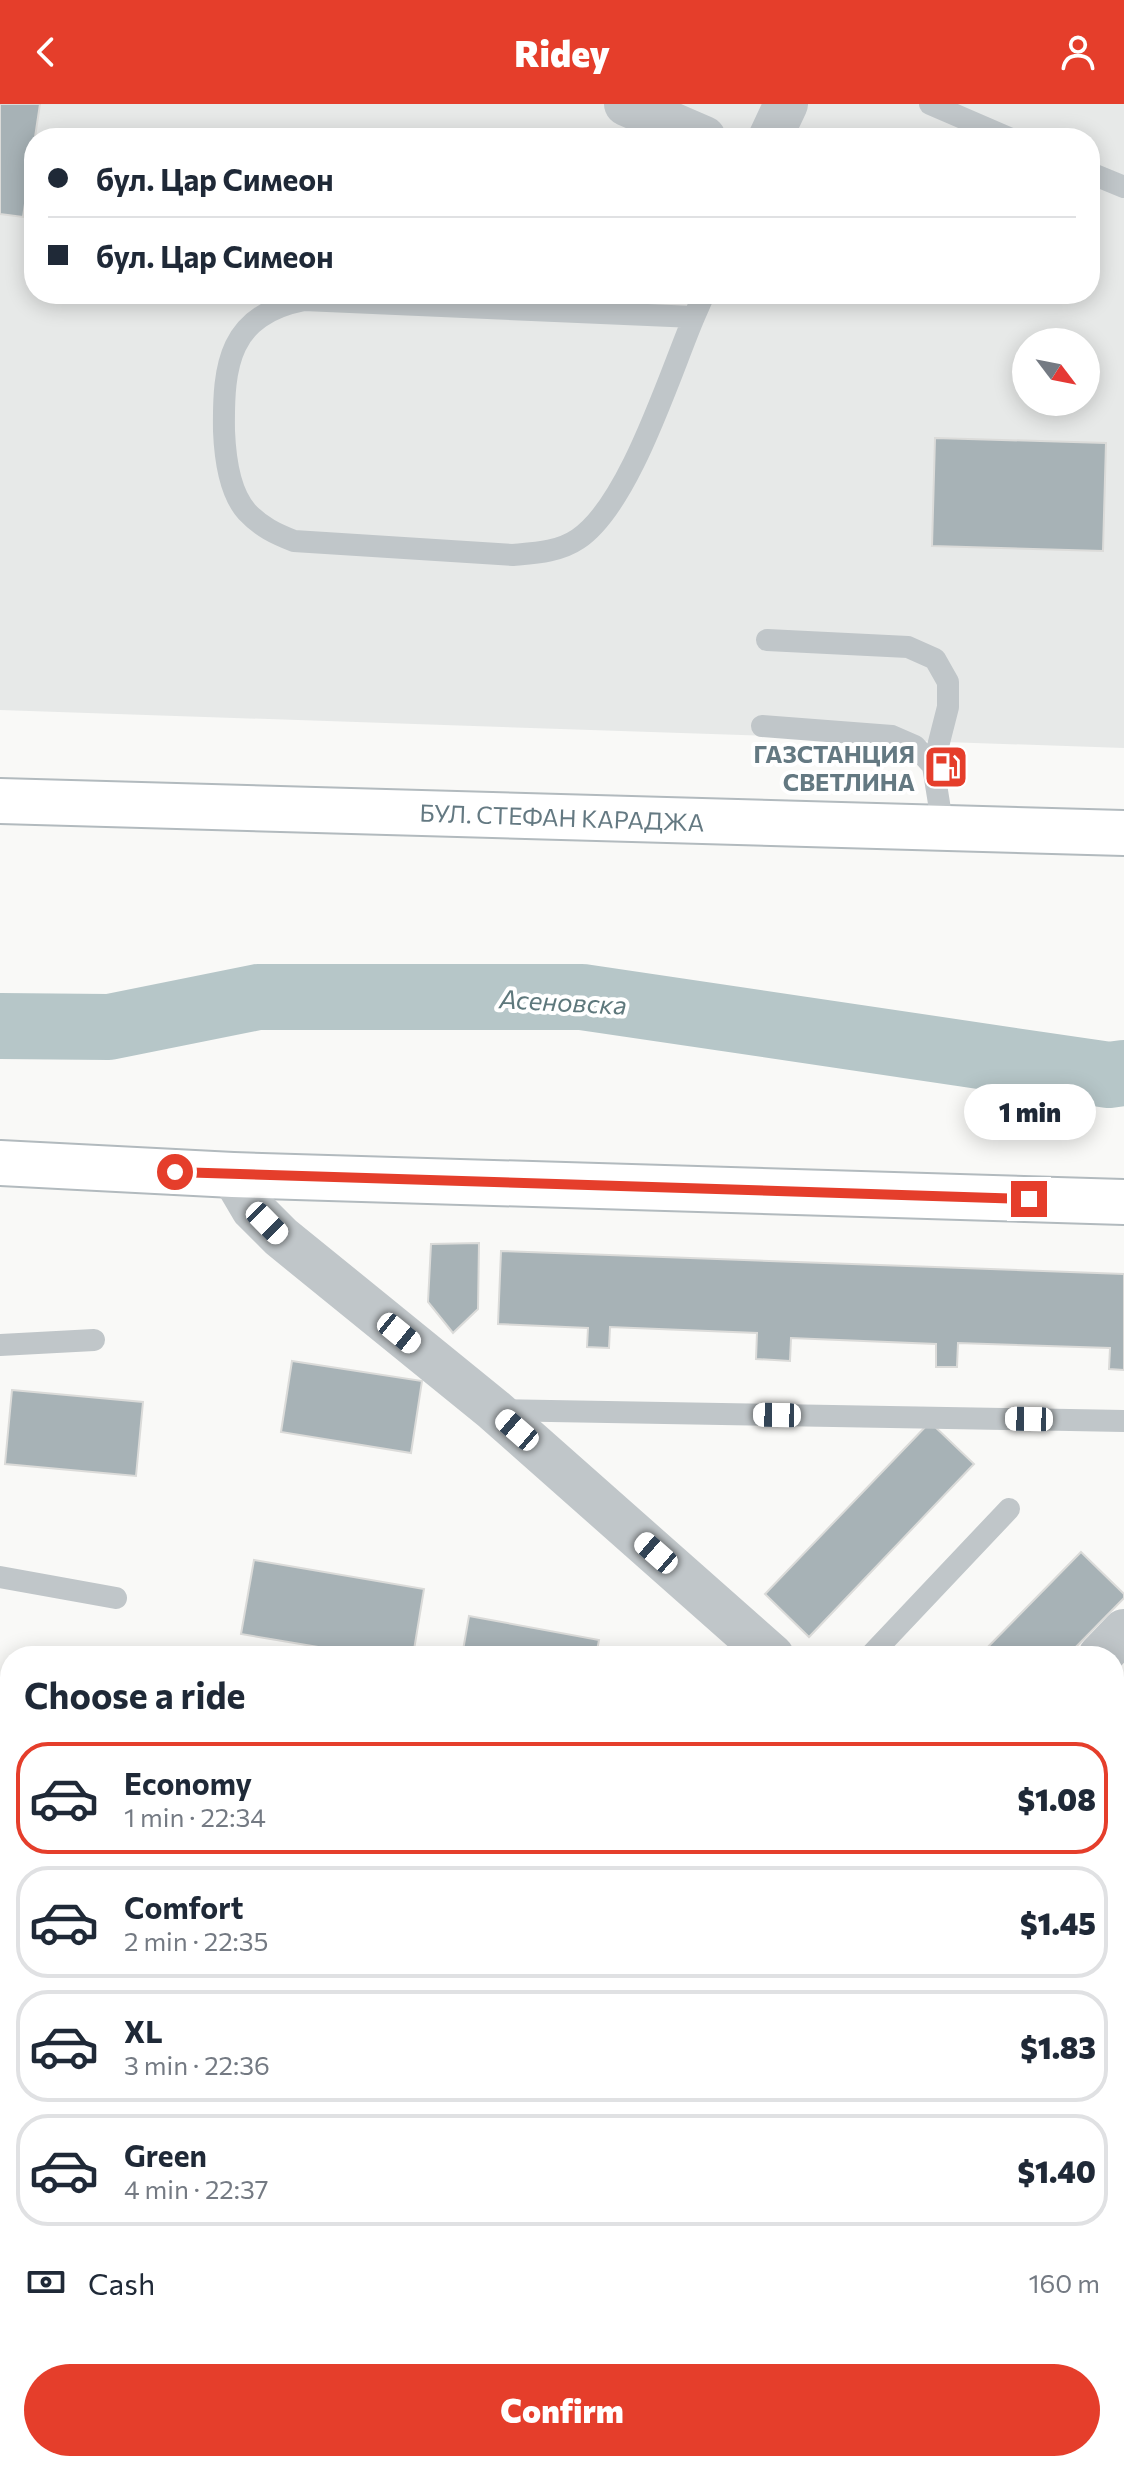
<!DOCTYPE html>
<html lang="en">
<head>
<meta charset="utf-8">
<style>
  :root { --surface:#fff; --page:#f6f6f7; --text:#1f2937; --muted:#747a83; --line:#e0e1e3; --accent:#e53e2b }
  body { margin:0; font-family:Commissioner,sans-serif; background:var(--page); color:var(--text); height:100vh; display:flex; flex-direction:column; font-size:30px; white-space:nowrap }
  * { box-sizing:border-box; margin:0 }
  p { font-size:26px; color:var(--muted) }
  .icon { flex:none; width:44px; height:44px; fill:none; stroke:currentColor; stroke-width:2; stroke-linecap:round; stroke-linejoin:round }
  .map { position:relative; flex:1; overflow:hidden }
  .details { position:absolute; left:0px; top:1542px; width:1124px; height:826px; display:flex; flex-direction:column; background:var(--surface); border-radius:32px 32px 0 0; box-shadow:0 4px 20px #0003 }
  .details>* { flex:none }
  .top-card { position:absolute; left:24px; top:24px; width:1076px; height:176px; border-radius:32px; box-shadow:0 4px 20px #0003; display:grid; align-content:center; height:176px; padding:0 24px; background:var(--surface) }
  .needle { width:52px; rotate:122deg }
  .controls { position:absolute; left:1012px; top:224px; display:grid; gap:16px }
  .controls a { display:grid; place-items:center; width:88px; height:88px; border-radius:50%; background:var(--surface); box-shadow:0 4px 20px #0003; font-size:40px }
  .end { position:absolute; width:36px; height:36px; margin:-18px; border:10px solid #e53e2b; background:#fff; box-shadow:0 0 0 4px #fff }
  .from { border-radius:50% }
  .bubble { position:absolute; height:56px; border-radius:28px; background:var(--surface); box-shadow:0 4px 20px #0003; font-size:26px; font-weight:800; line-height:56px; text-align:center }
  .car { position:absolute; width:24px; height:48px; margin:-24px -12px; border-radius:10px; box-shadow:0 0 6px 2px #0007; background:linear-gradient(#fff 24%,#345 0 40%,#fff 0 76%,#345 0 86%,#fff 0) }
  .top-card b { display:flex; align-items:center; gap:28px; height:76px; font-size:30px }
  .top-card b+b { border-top:2px solid var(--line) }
  .top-card i { width:20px; height:20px; background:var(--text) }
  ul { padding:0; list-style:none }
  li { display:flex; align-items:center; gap:24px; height:112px; margin:0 16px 12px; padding:0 8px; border:4px solid var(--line); border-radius:32px }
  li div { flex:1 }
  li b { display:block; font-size:30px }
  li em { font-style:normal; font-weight:800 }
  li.active { border-color:var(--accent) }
  li>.icon { width:72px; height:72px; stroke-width:1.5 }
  h2 { padding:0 24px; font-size:36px; line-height:96px }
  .pay { display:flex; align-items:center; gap:20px; height:88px; padding:0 24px; font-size:30px }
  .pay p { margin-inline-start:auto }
  .button { display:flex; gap:16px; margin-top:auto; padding:16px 24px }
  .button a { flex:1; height:92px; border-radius:48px; background:var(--accent); color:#fff; font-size:32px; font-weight:800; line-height:92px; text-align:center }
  header { display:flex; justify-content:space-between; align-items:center; height:104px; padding:0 24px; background:var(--accent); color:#fff; font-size:36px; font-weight:800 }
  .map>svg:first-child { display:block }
</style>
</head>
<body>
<header><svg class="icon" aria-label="back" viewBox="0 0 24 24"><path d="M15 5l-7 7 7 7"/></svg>Ridey<svg class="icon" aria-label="person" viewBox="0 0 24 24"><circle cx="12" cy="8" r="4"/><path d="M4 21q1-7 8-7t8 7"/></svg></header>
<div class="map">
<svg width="1124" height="2367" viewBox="0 0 1124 2367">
  <rect width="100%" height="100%" fill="#f9f9f7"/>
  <!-- built -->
  <path fill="#e7e9e8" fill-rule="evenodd" d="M0,0H1124V644L0,606ZM34,34H1090V190H34ZM1026,238H1086V298H1026Z"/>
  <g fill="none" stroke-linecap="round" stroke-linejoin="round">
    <!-- river -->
    <path stroke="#b6c6c8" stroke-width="66" d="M0,922L109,923L258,893H582L1109,971L1124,969"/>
  </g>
  <!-- building -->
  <path fill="#a7b2b6" stroke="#dbdbd9" stroke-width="2" d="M0,0H40L23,113L0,110Z
    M935,334L1106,339L1103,447L932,442Z
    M479,1139L478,1205L453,1229L428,1198L431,1140Z
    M501,1147L1124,1170V1266L1109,1265L1110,1244L958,1239L957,1263H936V1240L791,1234L790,1257L756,1255L757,1229L610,1223L609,1244L587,1243L588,1224L498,1220Z
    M292,1257L422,1277L411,1349L281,1328Z
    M12,1286L143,1298L136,1372L5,1360Z
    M930,1318L974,1360L809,1533L765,1490Z
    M1081,1448L1124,1490V1494L1067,1552H979Z
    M254,1456L424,1485L413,1552H372L241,1530Z
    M469,1512L599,1536L596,1552H462Z
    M1124,1684V1796L1114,1807V1694Z
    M1114,1994L1124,2001V2025L1114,2039Z
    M0,2108L10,2111L7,2168L0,2167Z
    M1116,2287L1124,2288V2362L1104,2358H1114Z
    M59,2358H107L105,2366Z
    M212,2358H252L250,2367L211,2363Z
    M299,2358H345L343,2366Z
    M372,2358H401L400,2367H371Z
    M423,2358H514L513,2367H421Z
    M718,2358H775L774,2367H745L746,2362Z
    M845,2358H921L919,2367H843Z
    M933,2358H994L1029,2364V2367H932Z"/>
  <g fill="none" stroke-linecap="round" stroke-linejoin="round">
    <!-- secondary casing -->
    <g stroke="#b2babe" stroke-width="48">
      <path id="secondary" d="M0,697L1124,729
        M0,1059L233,1071L1124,1098"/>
    </g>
    <!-- service -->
    <path stroke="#c0c6c9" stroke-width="22" d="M930,0L1009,34
      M1090,69L1124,83
      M694,213L304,196C229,211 223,260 224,327C225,352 229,388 247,408C261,423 276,430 294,437L513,451C535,449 559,448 578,435C629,401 669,272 694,213L704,190
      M767,536L908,543L935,555L948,578V603L933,662L943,724
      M762,622L892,632L915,642L933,662
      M0,1241L94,1236
      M497,1306L1124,1317
      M0,1473L116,1494
      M870,1552L1009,1405
      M1114,1659L1124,1649
      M1114,1859L1124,1849"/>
    <!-- minor -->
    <path stroke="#c0c6c9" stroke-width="44" d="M626,0L704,34
      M770,34L786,0
      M233,1071L253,1105L281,1133L494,1306L772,1552
      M1100,1552L1124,1527
      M1114,1883L1124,1893
      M0,2049L10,2051
      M1114,2254L1124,2255
      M0,2291L10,2292
      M283,2367L284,2358
      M540,2367L542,2358
      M814,2367L816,2358
      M1087,2367L1089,2358"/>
    <!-- secondary -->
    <use href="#secondary" stroke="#fff" stroke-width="44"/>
  </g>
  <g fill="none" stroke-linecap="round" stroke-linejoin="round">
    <!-- route -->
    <path stroke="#e53e2b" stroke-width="10" d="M175,1068L1029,1095"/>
  </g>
  <!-- icons -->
  <defs>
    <g id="fuel-square" transform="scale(2.3)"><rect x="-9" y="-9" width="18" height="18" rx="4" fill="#e53e2b" stroke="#fff"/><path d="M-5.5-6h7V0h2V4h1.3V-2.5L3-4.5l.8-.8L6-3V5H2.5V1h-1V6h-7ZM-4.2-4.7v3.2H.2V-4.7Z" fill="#fff"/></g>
  </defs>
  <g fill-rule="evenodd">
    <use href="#fuel-square" x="946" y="663"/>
  </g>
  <g text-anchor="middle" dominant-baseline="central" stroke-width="8" stroke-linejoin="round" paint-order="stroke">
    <!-- poi labels -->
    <g font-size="24" font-weight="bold" fill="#647982" stroke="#fff" text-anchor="end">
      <text x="915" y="649">ГАЗСТАНЦИЯ<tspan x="915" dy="28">СВЕТЛИНА</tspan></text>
    </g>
    <!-- street labels -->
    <g font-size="24" fill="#647982" stroke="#fff">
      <text transform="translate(562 713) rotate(2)">БУЛ. СТЕФАН КАРАДЖА</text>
    </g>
    <!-- water labels -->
    <g font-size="26" font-style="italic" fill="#5e787c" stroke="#fff">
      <text transform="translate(563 897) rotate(3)">Асеновска</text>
    </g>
  </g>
</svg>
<div class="controls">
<a><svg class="needle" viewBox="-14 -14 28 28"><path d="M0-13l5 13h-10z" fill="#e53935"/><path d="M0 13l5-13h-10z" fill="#747a83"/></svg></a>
</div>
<i class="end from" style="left:175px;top:1068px"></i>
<i class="end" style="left:1029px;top:1095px"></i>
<div class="bubble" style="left:964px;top:980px;width:132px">1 min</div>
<i class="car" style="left:267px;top:1119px;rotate:135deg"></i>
<i class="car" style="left:399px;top:1229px;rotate:129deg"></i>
<i class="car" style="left:777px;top:1311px;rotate:271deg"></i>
<i class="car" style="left:1029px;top:1315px;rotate:271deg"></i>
<i class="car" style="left:517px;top:1326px;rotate:311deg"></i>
<i class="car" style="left:656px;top:1449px;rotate:311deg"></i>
<div class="top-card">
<b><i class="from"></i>бул. Цар Симеон</b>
<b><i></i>бул. Цар Симеон</b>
</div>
<section class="details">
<h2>Choose a ride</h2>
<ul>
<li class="active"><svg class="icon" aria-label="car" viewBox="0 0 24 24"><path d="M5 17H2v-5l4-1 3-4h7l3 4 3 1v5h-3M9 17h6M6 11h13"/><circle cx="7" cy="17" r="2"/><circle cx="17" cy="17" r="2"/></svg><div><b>Economy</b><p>1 min · 22:34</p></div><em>$1.08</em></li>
<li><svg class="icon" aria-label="car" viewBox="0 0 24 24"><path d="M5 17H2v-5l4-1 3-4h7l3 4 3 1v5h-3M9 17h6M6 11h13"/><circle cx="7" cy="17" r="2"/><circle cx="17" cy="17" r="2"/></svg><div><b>Comfort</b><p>2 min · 22:35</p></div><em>$1.45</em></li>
<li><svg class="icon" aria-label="car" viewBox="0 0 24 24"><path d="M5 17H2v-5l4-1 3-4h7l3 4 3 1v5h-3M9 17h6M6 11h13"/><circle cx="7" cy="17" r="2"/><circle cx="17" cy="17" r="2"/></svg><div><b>XL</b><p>3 min · 22:36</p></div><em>$1.83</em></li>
<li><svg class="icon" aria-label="car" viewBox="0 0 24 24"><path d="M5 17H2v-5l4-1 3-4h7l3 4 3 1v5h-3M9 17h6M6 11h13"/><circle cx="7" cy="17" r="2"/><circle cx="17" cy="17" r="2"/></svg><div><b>Green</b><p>4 min · 22:37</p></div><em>$1.40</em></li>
</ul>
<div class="pay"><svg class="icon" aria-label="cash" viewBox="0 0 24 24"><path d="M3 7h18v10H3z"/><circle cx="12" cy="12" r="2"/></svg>Cash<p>160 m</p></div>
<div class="button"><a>Confirm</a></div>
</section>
</div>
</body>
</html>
